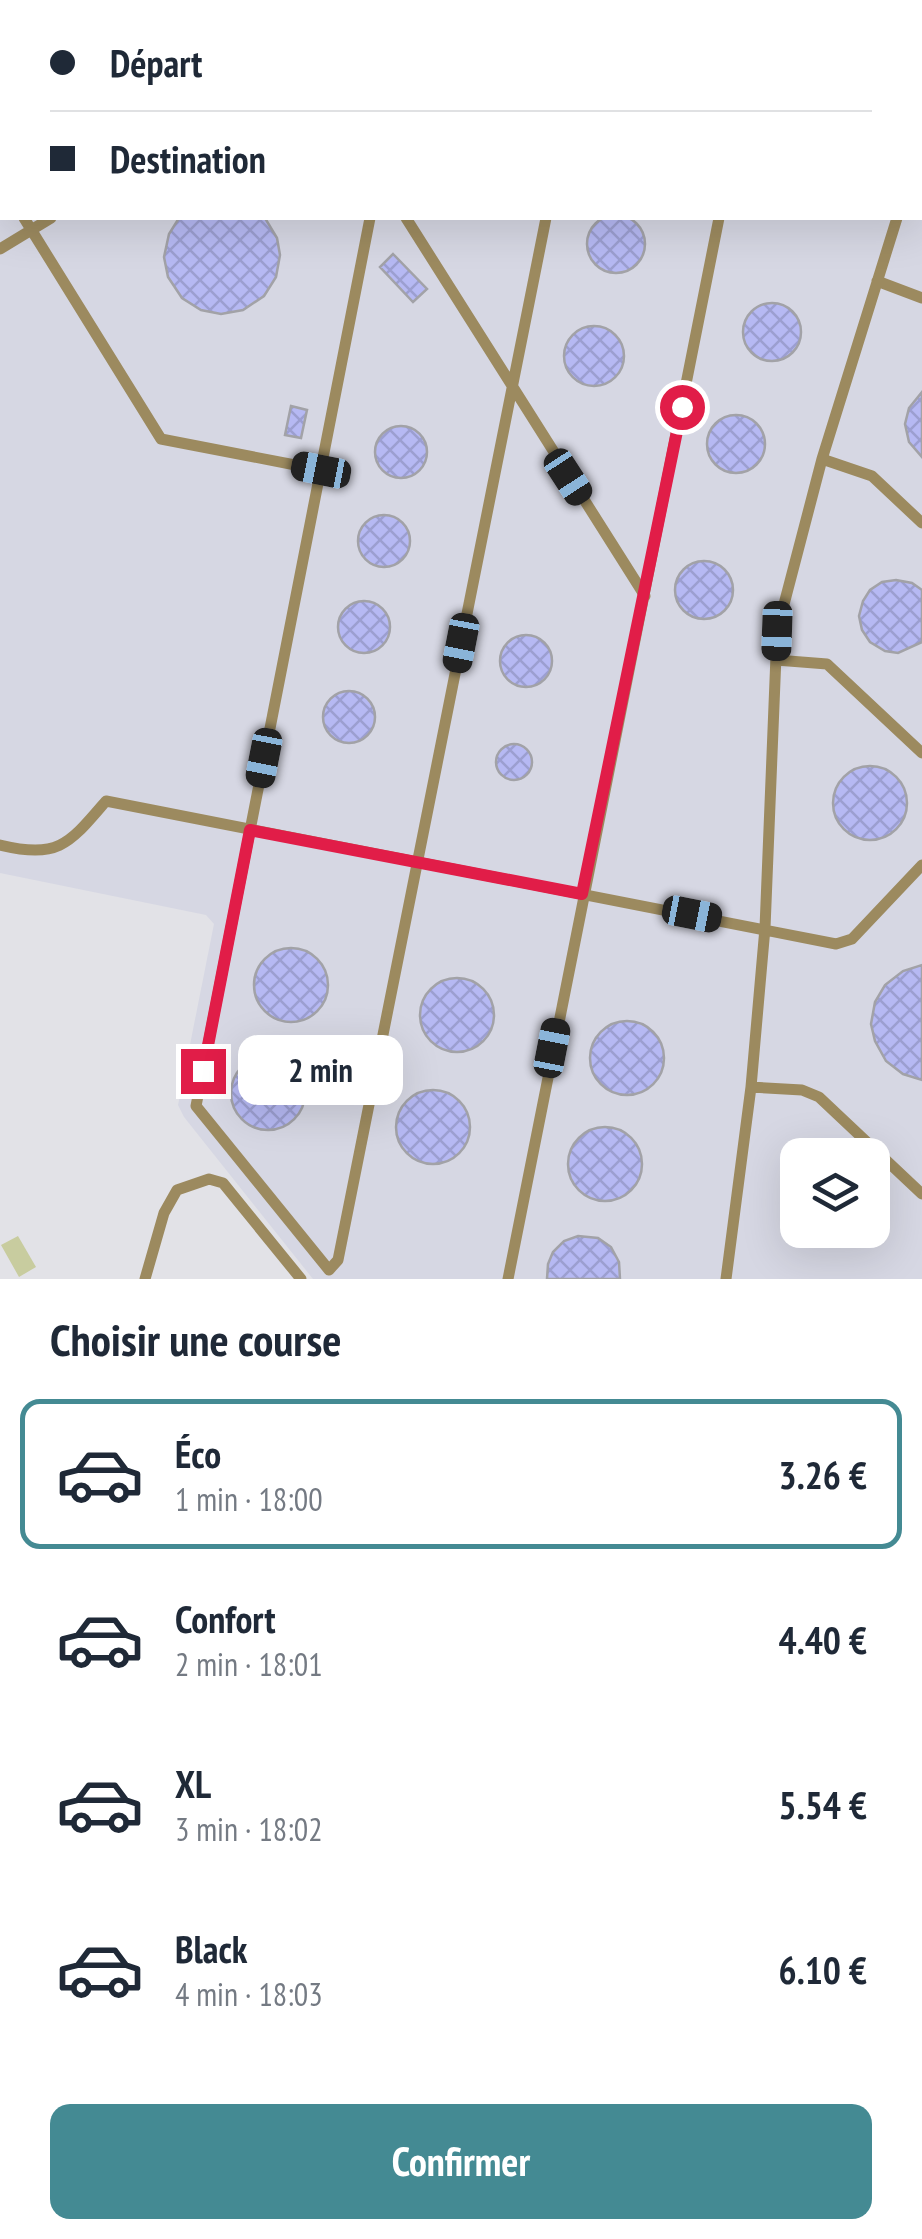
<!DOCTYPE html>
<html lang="fr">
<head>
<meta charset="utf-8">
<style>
  :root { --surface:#fff; --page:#f2f2f3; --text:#1f2937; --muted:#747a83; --line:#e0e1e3; --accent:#448a93 }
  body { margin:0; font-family:"PT Sans Narrow",sans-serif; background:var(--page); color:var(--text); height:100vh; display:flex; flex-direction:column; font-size:38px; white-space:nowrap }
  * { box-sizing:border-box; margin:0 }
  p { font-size:32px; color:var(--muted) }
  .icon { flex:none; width:55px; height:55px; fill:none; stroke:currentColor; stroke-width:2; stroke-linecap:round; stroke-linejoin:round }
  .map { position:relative; height:1279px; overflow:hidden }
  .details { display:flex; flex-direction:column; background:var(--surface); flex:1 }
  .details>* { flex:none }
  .guide { position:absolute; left:0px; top:0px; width:922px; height:220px; box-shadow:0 10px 40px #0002; display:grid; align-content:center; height:220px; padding:0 50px; background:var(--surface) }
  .fabs { position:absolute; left:780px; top:1138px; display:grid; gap:20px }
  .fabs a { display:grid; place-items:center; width:110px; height:110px; border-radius:20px; background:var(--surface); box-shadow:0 10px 40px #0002; font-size:50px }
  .end { position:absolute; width:45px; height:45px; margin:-22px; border:12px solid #e11d48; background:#fff; box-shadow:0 0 0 5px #fff }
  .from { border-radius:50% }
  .bubble { position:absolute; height:70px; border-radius:20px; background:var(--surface); box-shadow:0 10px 40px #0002; font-size:32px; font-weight:600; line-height:70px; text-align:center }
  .car { position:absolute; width:30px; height:60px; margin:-30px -15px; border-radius:12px; box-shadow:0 0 8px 2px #0007; background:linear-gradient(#222 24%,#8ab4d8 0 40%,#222 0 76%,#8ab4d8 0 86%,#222 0) }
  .guide b { display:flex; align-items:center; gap:35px; height:95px; font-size:38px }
  .guide b+b { border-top:2px solid var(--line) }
  .guide i { width:25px; height:25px; background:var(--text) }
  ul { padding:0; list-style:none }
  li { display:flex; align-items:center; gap:30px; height:150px; margin:0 20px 15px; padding:0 30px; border:5px solid transparent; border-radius:20px }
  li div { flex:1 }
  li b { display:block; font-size:38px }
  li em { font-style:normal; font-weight:600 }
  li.on { border-color:var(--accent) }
  li>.icon { width:90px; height:90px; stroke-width:1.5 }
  h2 { padding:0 50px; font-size:45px; line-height:120px }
  .button { display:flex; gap:20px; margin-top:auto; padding:20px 50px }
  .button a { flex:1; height:115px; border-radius:20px; background:var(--accent); color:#fff; font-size:40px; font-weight:600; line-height:115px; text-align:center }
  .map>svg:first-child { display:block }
</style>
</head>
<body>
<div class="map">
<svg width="922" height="1279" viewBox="0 0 922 1279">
  <defs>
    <pattern id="building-cross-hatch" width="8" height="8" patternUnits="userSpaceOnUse" patternTransform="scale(2.5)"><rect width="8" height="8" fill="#b6b9f3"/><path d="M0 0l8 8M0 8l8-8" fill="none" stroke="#9c9fd0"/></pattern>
  </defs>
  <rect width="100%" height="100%" fill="#e2e2e7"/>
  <!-- built -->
  <path fill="#d6d7e3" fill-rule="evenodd" d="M0,0H922V1279H313L184,1117L178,1105L214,924L206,915L0,873ZM2,2H920V218H2ZM798,1155H872V1230H798Z"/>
  <!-- grass -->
  <path fill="#c8cc9f" d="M18,1236L36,1267L19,1277L1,1245Z"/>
  <!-- building -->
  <path fill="url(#building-cross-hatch)" stroke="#a2a2a7" stroke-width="2.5" d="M587 244a29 29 0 1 1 58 0a29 29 0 1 1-58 0Z
    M179,218H265L277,238L280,255L276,277L264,296L243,310L221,314L201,310L182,298L168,277L164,257L169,234Z
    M393,254L427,289L413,302L380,267Z
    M743 332a29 29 0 1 1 58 0a29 29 0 1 1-58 0Z
    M564 356a30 30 0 1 1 60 0a30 30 0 1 1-60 0Z
    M922,392V457L909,442L905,424L909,408Z
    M291,406L307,410L301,438L285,435Z
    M707 444a29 29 0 1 1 58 0a29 29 0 1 1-58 0Z
    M375 452a26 26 0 1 1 52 0a26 26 0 1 1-52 0Z
    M358 541a26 26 0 1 1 52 0a26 26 0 1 1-52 0Z
    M675 590a29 29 0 1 1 58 0a29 29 0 1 1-58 0Z
    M896,580L912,583L922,590V642L898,653L885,651L870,642L862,630L859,616L863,601L870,590L882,582Z
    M338 627a26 26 0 1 1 52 0a26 26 0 1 1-52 0Z
    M500 661a26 26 0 1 1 52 0a26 26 0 1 1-52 0Z
    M323 717a26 26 0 1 1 52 0a26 26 0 1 1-52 0Z
    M496 762a18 18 0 1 1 36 0a18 18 0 1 1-36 0Z
    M833 803a37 37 0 1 1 74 0a37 37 0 1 1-74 0Z
    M254 985a37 37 0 1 1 74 0a37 37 0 1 1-74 0Z
    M922,965V1080L903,1074L886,1061L875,1041L871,1024L875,1002L885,985L903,971Z
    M420 1015a37 37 0 1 1 74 0a37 37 0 1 1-74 0Z
    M590 1058a37 37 0 1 1 74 0a37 37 0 1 1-74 0Z
    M231 1093a37 37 0 1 1 74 0a37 37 0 1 1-74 0Z
    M396 1127a37 37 0 1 1 74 0a37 37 0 1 1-74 0Z
    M568 1164a37 37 0 1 1 74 0a37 37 0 1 1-74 0Z
    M578,1236L598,1238L611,1247L619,1262L620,1279H547L548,1264L553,1252L564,1241Z"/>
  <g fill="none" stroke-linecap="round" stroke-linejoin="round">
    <!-- minor -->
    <path stroke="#9c8a5f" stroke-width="11" d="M271,0L272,2
      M535,0L537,2
      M793,0L795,2
      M920,70L922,68
      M0,180L2,184
      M24,218L161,439L321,470
      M370,218L196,1106L329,1270L338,1260L546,218
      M406,218L645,596
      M0,249L51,218
      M877,281L922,298
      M822,459L872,476L922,523
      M776,660L827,664L922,753
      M0,845C59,859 69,844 106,801L836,944L852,939L922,865
      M751,1087L802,1090L819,1097L922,1194
      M145,1279L164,1213L177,1190L209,1179L223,1183L301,1279
      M508,1279L719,218
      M726,1279L751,1087L765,928L777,631L822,459L897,218"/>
  </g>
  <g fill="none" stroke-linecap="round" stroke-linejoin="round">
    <!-- route -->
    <path stroke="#e11d48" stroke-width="12" d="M203,1071L250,830L582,894L682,407"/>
  </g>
</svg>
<div class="fabs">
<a><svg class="icon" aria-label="layers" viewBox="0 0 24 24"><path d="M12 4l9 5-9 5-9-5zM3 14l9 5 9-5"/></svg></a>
</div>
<i class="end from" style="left:682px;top:407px"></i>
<i class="end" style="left:203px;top:1071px"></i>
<div class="bubble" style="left:238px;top:1035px;width:165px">2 min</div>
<i class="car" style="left:321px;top:470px;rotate:281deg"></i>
<i class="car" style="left:568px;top:477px;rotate:147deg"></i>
<i class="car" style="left:777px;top:631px;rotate:182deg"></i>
<i class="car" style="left:461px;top:643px;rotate:191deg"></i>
<i class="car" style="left:264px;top:758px;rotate:191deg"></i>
<i class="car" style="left:692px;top:914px;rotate:101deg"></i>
<i class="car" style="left:552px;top:1048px;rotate:11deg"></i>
<div class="guide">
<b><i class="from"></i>Départ</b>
<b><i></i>Destination</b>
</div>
</div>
<section class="details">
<h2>Choisir une course</h2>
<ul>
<li class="on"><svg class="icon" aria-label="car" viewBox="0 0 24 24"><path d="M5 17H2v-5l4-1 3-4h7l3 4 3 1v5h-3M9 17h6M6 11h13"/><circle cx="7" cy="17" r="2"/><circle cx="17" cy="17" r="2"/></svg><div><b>Éco</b><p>1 min · 18:00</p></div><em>3.26 €</em></li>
<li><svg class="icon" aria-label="car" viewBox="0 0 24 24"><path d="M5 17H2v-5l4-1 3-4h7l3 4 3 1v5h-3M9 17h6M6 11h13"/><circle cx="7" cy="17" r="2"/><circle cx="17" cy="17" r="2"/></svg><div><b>Confort</b><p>2 min · 18:01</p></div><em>4.40 €</em></li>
<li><svg class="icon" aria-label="car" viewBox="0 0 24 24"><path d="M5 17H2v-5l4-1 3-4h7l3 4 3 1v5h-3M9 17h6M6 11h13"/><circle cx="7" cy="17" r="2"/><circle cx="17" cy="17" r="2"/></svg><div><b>XL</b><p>3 min · 18:02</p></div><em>5.54 €</em></li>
<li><svg class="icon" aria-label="car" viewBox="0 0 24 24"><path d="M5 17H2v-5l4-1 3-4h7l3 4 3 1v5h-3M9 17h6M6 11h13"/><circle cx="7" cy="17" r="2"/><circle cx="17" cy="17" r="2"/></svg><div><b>Black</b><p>4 min · 18:03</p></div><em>6.10 €</em></li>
</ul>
<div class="button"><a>Confirmer</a></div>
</section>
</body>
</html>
